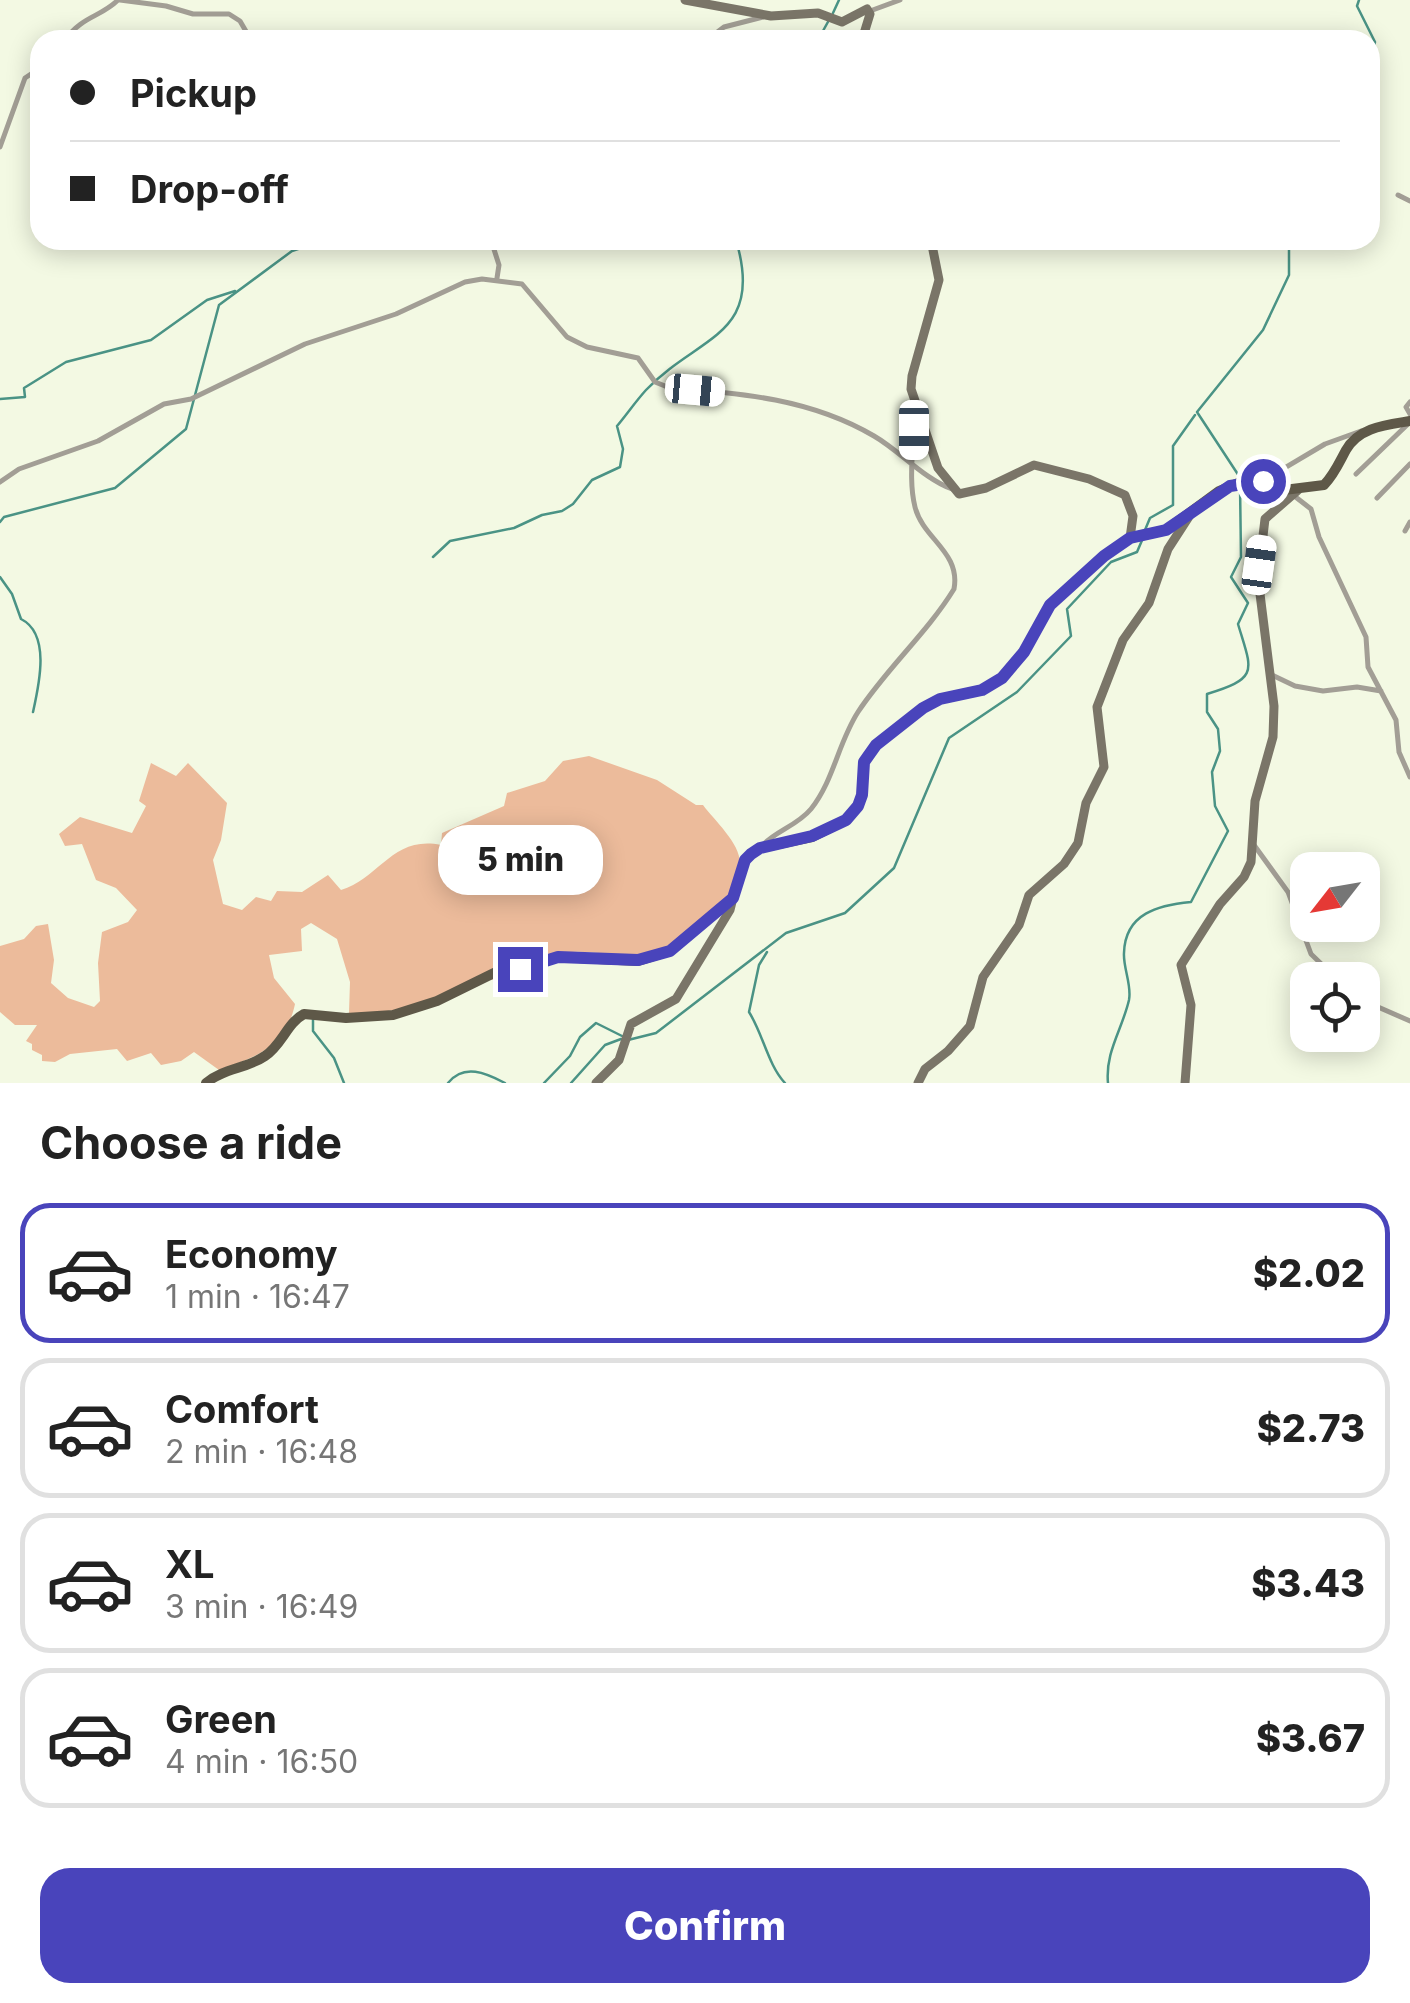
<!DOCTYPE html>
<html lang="en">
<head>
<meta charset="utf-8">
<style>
  :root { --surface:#fff; --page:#f6f6f6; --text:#222; --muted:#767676; --line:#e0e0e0; --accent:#4944bb }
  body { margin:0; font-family:Inter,sans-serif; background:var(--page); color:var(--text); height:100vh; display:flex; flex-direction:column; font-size:38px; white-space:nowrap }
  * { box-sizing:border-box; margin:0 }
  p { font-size:32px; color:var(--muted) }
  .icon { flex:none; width:55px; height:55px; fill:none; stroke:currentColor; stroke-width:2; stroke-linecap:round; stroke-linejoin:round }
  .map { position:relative; height:1083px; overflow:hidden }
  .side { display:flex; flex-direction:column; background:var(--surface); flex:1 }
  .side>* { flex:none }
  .guide { position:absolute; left:30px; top:30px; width:1350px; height:220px; border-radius:30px; box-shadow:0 5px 25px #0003; display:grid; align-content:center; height:220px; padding:0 40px; background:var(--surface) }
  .needle { width:65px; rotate:239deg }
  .controls { position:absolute; left:1290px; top:852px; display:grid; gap:20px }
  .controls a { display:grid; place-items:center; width:90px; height:90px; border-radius:20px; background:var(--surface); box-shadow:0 5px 25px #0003; font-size:50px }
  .end { position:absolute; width:45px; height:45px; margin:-22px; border:12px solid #4944bb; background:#fff; box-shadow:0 0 0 5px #fff }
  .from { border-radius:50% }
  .bubble { position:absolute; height:70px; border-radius:30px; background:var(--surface); box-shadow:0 5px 25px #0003; font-size:32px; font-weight:800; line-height:70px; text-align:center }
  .car { position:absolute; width:30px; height:60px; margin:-30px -15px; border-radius:12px; box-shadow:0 0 8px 2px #0007; background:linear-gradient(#fff 24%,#345 0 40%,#fff 0 76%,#345 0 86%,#fff 0) }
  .guide b { display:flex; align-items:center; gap:35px; height:95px; font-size:38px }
  .guide b+b { border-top:2px solid var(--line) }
  .guide i { width:25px; height:25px; background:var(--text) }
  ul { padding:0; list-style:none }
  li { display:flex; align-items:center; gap:30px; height:140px; margin:0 20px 15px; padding:0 20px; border:5px solid var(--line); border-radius:30px }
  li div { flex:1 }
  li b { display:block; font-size:38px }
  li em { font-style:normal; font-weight:800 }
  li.current { border-color:var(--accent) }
  li>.icon { width:90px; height:90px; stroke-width:1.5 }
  h2 { padding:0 40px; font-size:45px; line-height:120px }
  .primary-button { display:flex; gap:20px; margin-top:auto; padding:20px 40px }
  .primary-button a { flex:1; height:115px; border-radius:30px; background:var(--accent); color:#fff; font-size:40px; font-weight:800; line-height:115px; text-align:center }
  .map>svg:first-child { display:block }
</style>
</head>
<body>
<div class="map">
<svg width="1410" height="1083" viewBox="0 0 1410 1083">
  <rect width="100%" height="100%" fill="#f3f9e3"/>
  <!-- green -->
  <path fill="#ecbb9b" d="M589,756L657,780L696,805H703C714,820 740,843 740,863C740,872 733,893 728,900C713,918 662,956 638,956C609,957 582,947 553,955C539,959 528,974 515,981L502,977L491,980L481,974C437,1002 402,1014 349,1013L350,982L337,939L311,923L301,929L302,951L269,955L274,978L295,1004C286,1047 256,1057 219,1070L194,1052L181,1061L161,1065L151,1053L127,1061L117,1049L70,1054L55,1062L42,1061V1055L32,1050V1044L26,1041L37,1025H15L0,1012V946L24,939L36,926L48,924L54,960L51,983L68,998L94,1007L100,1001L98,963L102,932L128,922L137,910L116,888L96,880L82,844L65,846L59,834L80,817L132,833L146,806L139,801L151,763L176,776L188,763L227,803L221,840L213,860L223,904L242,910L256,897L271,901L277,891L302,892L328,875L341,890C380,878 393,835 441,845L442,833L504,806L507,793L545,781L563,761Z"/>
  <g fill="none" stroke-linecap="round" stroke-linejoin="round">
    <!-- stream -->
    <path stroke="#4a9385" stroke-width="2.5" d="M1359,0L1357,6L1375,42L1370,61
      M833,13L839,0
      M818,40L829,20
      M0,399L25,397L24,388L66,362L151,340L207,300L235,291
      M1239,476L1197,412L1263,330L1289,275V240
      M0,522L4,517L115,488L186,429L219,305L292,251L325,240
      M1145,530L1150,518L1173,505V446L1195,415
      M433,557L450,541L514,528L542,515L562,511L573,504L592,480L620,467L623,449L617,426C627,414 636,401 646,390C698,335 765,337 736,240
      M0,577L12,594L21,619C51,634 39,685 33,712
      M767,952L759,965L749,1012C763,1034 768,1065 785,1083
      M313,1018V1031L334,1058L344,1083
      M628,1040L656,1033L786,933L845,913L894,868L949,738L1017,692L1071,636L1067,609L1111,562L1137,552L1143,538
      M448,1083C464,1063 486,1073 505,1083
      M544,1083L570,1056L580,1037L596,1023L624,1037
      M571,1083L605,1045L621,1039
      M1108,1083C1105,1052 1122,1030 1129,1000C1132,985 1123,968 1124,953C1125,913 1159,905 1191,902L1228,831L1215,806L1212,772L1220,751L1218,729L1207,712V694C1260,678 1252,671 1238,624L1248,603L1231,577L1241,557L1240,484"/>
    <!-- street -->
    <path stroke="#a29e95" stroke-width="5" d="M120,0L166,6L193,14H229L240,21L251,40
      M870,11L900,0
      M65,40C82,16 101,17 118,0
      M707,40L724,27L763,17
      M0,147L25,78L40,68
      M1398,195L1410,201
      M491,240L499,265L497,278
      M1410,402L1406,407L1410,414
      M1356,474L1407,425
      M0,482L19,469L98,441L164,404L191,399L305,344L396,314L465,282L482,279L522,284L567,337L587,347L638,358L655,382L670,388C742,393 811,399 874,436C900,451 924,479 952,489
      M1261,482L1325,444L1361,431
      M1293,495L1311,509L1319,537L1366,637L1368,667L1396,720L1399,752L1410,777
      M1377,498L1410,464
      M1405,531L1410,522
      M1272,675L1295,686L1323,691L1357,687L1381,691
      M1254,845L1288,892L1311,954L1338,980
      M762,846C775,831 797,826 811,809C834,780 838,743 858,712C887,668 927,633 954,589C961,552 923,539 915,507C907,475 916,438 913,405
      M1362,1000L1410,1021"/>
    <!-- secondary -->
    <path stroke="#7a7568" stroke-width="9" d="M685,0L771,16L818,13L842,22L867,9L870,14L862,40
      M931,240L939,280L912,376L911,389L938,468L959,494L986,488L1034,465L1089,479L1125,495L1133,516L1130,538
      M596,1083L619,1060L631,1024L676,999L730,910L733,898
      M918,1083L925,1069L948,1051L970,1026L983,977L1019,925L1029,895L1064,864L1078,843L1086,803L1104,767L1097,707L1123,640L1149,603L1168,549L1190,515
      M1185,1083L1191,1005L1181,965L1220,904L1244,877L1251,862L1255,801L1273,737L1274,706L1258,578L1265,519L1298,490"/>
    <!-- primary -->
    <path stroke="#5e5848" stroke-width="10" d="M206,1083C224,1068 246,1069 265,1056C282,1045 287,1023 304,1014L346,1018L393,1015L437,1001L496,972L558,957L638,961L670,951L733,898L745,860L751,854L760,848L812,837L846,820L858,806L862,795L864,762L876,745L923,708L940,699L982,690L1002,678L1024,652L1050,605L1104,556L1130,538L1166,530L1219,491L1238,483L1253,481L1276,491L1324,485C1334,475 1339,463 1346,450C1359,427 1386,425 1410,421"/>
  </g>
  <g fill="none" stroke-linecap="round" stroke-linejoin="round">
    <!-- route -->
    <path stroke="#4944bb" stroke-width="12" d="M520,969L558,957L638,960L670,951L733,898L745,860L751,854L760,848L812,836L846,820L858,806L862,795L864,762L876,745L923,708L940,699L982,690L1002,678L1024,652L1050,605L1104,556L1130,538L1166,530L1230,486L1263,481"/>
  </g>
</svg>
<div class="controls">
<a><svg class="needle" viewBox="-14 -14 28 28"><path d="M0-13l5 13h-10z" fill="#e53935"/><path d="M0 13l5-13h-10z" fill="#767676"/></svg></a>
<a><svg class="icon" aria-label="locate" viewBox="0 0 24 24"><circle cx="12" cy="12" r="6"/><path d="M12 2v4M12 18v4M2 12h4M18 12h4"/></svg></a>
</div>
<i class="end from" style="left:1263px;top:481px"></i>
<i class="end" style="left:520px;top:969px"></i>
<div class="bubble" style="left:438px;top:825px;width:165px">5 min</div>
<i class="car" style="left:695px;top:390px;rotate:95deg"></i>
<i class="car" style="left:914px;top:430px;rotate:180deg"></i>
<i class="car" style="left:1259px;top:565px;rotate:8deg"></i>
<div class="guide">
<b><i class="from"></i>Pickup</b>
<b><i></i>Drop-off</b>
</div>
</div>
<section class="side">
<h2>Choose a ride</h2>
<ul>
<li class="current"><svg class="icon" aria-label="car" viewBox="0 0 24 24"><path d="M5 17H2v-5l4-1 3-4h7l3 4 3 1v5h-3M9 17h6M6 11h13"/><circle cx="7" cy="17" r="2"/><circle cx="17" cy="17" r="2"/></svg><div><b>Economy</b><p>1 min · 16:47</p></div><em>$2.02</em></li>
<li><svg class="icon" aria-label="car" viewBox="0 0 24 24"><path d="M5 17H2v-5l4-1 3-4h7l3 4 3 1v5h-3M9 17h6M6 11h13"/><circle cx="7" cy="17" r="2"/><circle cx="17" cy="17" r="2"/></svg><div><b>Comfort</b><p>2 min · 16:48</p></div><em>$2.73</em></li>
<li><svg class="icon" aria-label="car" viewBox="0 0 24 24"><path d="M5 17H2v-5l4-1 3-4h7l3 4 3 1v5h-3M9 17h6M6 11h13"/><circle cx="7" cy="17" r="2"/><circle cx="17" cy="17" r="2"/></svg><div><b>XL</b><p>3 min · 16:49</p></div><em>$3.43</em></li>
<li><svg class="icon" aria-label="car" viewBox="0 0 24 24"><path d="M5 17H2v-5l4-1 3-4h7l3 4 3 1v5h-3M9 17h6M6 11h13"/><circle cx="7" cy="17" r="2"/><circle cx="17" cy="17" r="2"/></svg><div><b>Green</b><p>4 min · 16:50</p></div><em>$3.67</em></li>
</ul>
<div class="primary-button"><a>Confirm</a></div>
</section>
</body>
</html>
